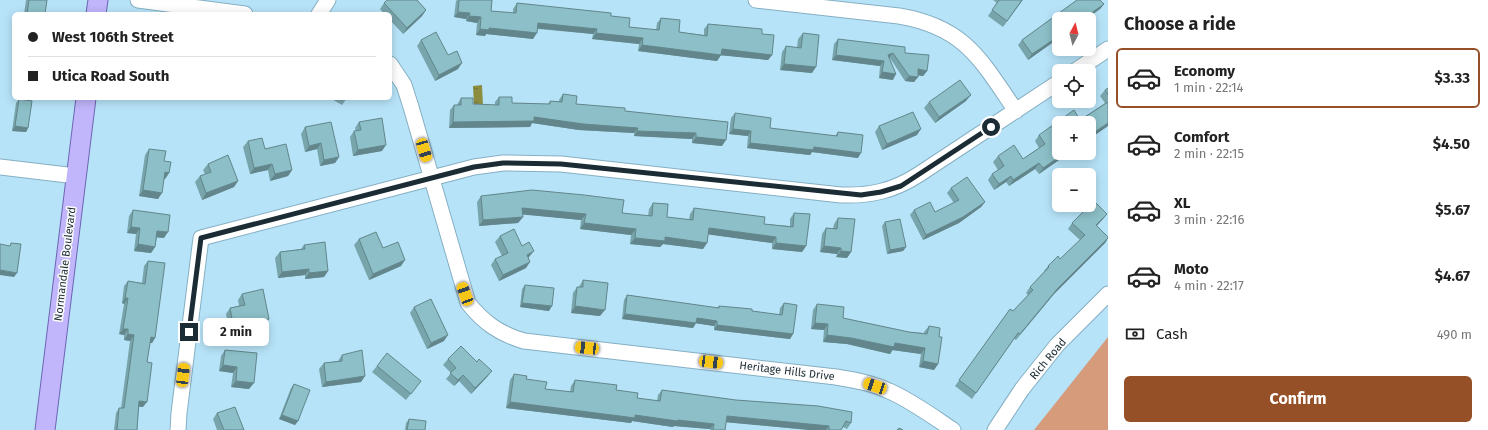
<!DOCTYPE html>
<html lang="en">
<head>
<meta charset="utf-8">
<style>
  :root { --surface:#fff; --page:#f6f6f6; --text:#222; --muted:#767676; --line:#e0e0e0; --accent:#965027 }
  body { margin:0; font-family:"Fira Sans",sans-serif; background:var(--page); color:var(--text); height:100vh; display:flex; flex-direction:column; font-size:15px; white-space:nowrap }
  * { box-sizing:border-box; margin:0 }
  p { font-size:13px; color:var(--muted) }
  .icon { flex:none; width:22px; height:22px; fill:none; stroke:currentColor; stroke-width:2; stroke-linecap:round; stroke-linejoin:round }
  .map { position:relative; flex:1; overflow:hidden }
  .details { display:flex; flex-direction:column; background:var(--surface); width:380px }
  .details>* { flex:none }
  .top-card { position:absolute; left:12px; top:12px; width:380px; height:88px; border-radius:6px; box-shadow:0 2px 10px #0003; display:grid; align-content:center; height:88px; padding:0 16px; background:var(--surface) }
  .needle { width:26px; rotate:7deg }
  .buttons { position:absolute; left:1052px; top:12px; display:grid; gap:8px }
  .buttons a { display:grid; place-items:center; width:44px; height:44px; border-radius:6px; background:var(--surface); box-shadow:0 2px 10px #0003; font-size:20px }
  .end { position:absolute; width:18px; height:18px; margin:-9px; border:5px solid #1b2c34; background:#fff; box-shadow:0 0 0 2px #fff }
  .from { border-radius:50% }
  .bubble { position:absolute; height:28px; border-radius:6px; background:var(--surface); box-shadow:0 2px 10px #0003; font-size:13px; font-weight:700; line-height:28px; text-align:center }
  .car { position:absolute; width:12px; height:24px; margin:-12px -6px; border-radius:5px; box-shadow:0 0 3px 1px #0007; background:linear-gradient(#f5c518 24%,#345 0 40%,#f5c518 0 76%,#345 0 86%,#f5c518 0) }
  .top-card b { display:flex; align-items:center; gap:14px; height:38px; font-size:15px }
  .top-card b+b { border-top:1px solid var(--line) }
  .top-card i { width:10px; height:10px; background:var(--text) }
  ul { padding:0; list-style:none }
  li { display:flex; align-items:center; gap:12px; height:60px; margin:0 8px 6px; padding:0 8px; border:2px solid transparent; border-radius:6px }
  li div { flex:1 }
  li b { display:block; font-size:15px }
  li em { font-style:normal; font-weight:700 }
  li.active { border-color:var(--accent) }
  li>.icon { width:36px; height:36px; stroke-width:1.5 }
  h2 { padding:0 16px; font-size:18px; line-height:48px }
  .pay { display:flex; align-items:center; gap:10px; height:44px; padding:0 16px; font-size:15px }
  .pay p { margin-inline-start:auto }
  .button { display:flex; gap:8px; margin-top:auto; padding:8px 16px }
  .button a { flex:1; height:46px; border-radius:6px; background:var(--accent); color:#fff; font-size:16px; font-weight:700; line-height:46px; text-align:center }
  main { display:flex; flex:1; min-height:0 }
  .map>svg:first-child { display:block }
</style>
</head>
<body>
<main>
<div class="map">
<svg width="1108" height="430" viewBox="0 0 1108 430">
  <defs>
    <pattern id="water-ripples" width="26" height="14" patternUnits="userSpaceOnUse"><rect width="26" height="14" fill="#8d8d3f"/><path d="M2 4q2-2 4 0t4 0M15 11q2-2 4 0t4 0" fill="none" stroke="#727336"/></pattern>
  </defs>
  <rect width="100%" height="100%" fill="#b7e3f8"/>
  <!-- green -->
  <path fill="#d69b7b" d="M1108,337V430H1034Z"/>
  <!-- water -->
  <path fill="url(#water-ripples)" d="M482,85L483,106H474L473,86Z"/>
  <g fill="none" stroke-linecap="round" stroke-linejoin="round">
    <!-- minor casing -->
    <g stroke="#85afc3" stroke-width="17">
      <path id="minor" d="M138,0L245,14
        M756,0L899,16C965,27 981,60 1016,111
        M319,14L328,0
        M390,64L404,85L411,107L468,303C484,323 500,334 524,341L836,377C854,380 872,383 889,391C912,401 932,416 953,430
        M1075,71L1108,49
        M0,167L76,176
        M178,430L179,413L201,238L474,167L503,163L561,164L841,195C870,196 893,191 918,175L1059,82
        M995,430L1022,389L1057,345L1108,294"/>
    </g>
    <!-- major casing -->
    <g stroke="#6c65b4" stroke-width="21">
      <path id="major" d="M96,14L98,0
        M45,430L86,98"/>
    </g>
    <!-- minor -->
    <use href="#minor" stroke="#fff" stroke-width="15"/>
    <!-- major -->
    <use href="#major" stroke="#c1b5fb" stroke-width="19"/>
  </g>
  <!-- wall -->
  <path fill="#78a4ab" d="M26,0H47L45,14H24Z
    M457,0H492L491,11L513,13V9L517,3L611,16L629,27L656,30L657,23L661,18L679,32L704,35V29L708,24L762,34L772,55L768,60L721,55L717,61L638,51L639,44L592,39L593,34L538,29L533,39L486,34L485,36L476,35L477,23L466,21V19L454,17L456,1Z
    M993,0H1023L1003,27L988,16L997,3Z
    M1077,0H1100L1104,4L1100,9L1086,19H1059V38L1028,60L1018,45L1022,40Z
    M384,3L426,10L422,16L403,34L390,20V14H384L380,9Z
    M803,33L812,73L780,70L782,52L786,46L797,48L798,39Z
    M838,39L905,53L927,71L923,76L918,75V77L914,82L905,81L890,58L893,80L879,78L880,66L832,60L834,44Z
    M421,40L448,55L458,69L435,81L417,46Z
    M1108,88V126L1089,139V123L1059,153H1069L1039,174L1035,169L1009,186L1006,182L994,190L988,180L992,174L998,170L993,162L998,156L1023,159L1039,148L1035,141L1039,135L1080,120L1105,103L1100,96L1105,90Z
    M563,94L576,104L625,111L728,122L722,146L692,143V139L634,136V133L579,130L532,123L530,127L449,128L450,110L454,105H457L458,103L461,98L473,104L495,105V102L499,97L512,103L548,104L550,101L559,102V100Z
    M330,98H347L342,105Z
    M19,99L28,128L26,132L12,131L16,103Z
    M966,101L935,123L924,108L929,102Z
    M735,113L770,128L835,136L838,132L858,158L812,152L810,155L747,148L748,136L729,134L731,118Z
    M359,122L382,151L353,156L350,137L354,131H356L355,128Z
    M879,126L917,135L882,150L875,132Z
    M305,127L339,157L335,163L320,166L317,149L305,152L301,134Z
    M248,141L265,149L292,170L288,176L270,181L268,170L250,174L243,147Z
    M149,149L164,161L169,173L165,179H164L158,199L139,196L145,155Z
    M208,164L238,181L234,187L202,200L195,182L200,176L205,174L203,170Z
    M951,188L985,202L981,207L959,223L923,240L910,215L914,210L935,212L954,203L947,193Z
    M481,196L648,216L649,209L653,203L667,217L689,220L690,214L694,208L764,224L790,226V219L794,213L806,246L802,252L772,249V243L708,234L707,243L703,249L663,244L660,247L630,244L631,235L580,229L581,220L522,214L523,217L518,223L479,226L477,202Z
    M133,210L164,238L157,237L155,247L151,253L134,251L136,234L127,233L129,216Z
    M1107,214L1103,219L1097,226L1108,238L1105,243L1054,294L1016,340L1014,339L972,399L955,386L1010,309L1013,311L1028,295L1026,293L1030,287L1044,272V271L1048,266L1060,259L1080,240L1068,229L1072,223Z
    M838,218L851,252L847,258L836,257L837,254L820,252L822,234L826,228L833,229L834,224Z
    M885,222L906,247L903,251L887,254L882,226Z
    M500,236L522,246L529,257L528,258L526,268L499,281L491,265L495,259L502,256L495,242Z
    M359,239L401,266L369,280L354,245Z
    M304,245L328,271L324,277L305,279V275L278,278L275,258L280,252L301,249Z
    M148,261L155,338L152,343H150L147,362L143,407H139L137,430H114L116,413L119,408H121L130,341L124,340V335L119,334L124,304L122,303L124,286L128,281L142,283L144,266Z
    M583,280L600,316L571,313L573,293L577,287H579Z
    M525,285L549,311L520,307L522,289Z
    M242,294L269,319L265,325L255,327L252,341L232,345L226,314L230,308L239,306L238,300Z
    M627,295L717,308L719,306L779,315L780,308L784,303L793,334L790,339L714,330V326L696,323L693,328L622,319L624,300Z
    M817,304L843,318L909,332L924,333V332L929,326L939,337L938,364L934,370L919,367L921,354L893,350L890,354L847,344L823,342L824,330L811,329L813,310Z
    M414,307L444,341L427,349L410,313Z
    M225,350L257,353L249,389L231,387L233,373L219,371L221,356Z
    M342,355L365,376L361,382L322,387L319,369L324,363L338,361Z
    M448,359L477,362L492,371L487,377L471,394L459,381L454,386L446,379L451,373L443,365Z
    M377,366L421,381L406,400L372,372Z
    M514,374L526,379L545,389L570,392L571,386L575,380L616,390L637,398L657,401L658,395L662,390L736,400L818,406L851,423L847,429L843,427L841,430H810L726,422L725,430H710V429L674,426L673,427L632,421L631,423L506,408L510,380Z
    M294,384L298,421L295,425L279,419L291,388Z
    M217,413L244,430H217L213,419Z
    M409,419L425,430H405L406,423Z"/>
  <!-- shaded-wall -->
  <path fill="#62868b" d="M1104,4L1100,9L1086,19H1083Z
    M426,10L422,16L403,34L407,28Z
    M458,12L470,13L466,19L454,17Z
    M469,16L481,17L477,23L466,21Z
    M538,23L597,29L593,34L534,28Z
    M489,28L537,33L533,39L486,34L485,36L476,35L480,29Z
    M596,33L643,38L639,44L592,39Z
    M1059,36V38L1028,60L1032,54Z
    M642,45L721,55L717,61L638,51Z
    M722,49L772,55L768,60L718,55Z
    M893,53L889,58L888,55Z
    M836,55L884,61L880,66L832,60Z
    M462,63L458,69L435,81L439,75Z
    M784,64L816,67L812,73L780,70Z
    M918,69L927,71L923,76L915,75Z
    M882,72L896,74L893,80L879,78Z
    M909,76L918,77L914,82L905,81Z
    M971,95L966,101L935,123L939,117Z
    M534,117L638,128L634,133L579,130L532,123L530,127L449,128L453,122Z
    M1108,123V126L1089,139V136Z
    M15,126L28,128L26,132L12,131Z
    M733,129L751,131L748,136L729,134Z
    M921,129L917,135L882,150L887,144Z
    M637,131L696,133L692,139L634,136Z
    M696,137L726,140L722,146L692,143Z
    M321,143L317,149L305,152L309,146Z
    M750,143L814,147L861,153L858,158L812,152L810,155L747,148Z
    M386,145L382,151L353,156L358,150Z
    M1065,153H1069L1039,174L1043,168Z
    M339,157L335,163L320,166L324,160Z
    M1039,163L1035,169L1009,186L1013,180Z
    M272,164L268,170L250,174L254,168Z
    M292,170L288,176L270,181L275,174Z
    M165,172L169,173L165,179L161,178Z
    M1011,176L1006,182L994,190L999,184Z
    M238,181L234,187L202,200L206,193Z
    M143,190L162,193L158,199L139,196Z
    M985,202L981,207L959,223L923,240L926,235Z
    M522,208L586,214L581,220L517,214Z
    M1107,214L1103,219L1092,230L1096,225Z
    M523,217L518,223L479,226L483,220Z
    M584,223L636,229L631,235L580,229Z
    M131,227L140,228L136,234L127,233Z
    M709,228L776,237L772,243L705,234Z
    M157,231L168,232L164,238L153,237Z
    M665,237L707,243L703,249L663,244L660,247L630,244L635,238Z
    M1108,238L1105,243L1054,294L1016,340L1058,288Z
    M776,243L806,246L802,252L772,249Z
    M138,244L155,247L151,253L134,251Z
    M824,246L841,248L837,254L820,252Z
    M906,247L903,251L887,254L890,250Z
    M534,251L529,257L522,261L527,255Z
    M841,251L851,252L847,258L836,257Z
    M405,260L401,266L369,280L373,274Z
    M530,262L526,268L499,281L503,275Z
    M309,269L305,275L278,278L282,272Z
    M0,270L17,273L14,277L0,275Z
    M328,271L324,277L305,279L309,273Z
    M125,298H128L124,304L122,303Z
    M522,303L552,306L549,311L520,307Z
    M575,306L605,310L600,316L571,313Z
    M625,314L696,323L693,328L622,319Z
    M697,318L717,321L714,326L694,323Z
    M269,319L265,325L249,328L254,322Z
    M815,323L828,324L824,330L811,329Z
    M717,325L793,334L790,339L714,330Z
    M123,329H128L124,335L119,334Z
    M128,334L134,335L130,341L124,340Z
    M256,335L252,341L232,345L236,339Z
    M448,335L444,341L427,349L431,343Z
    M827,335L895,343L925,348L921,354L892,350L890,354L847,344L823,342Z
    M151,337L155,338L152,343H147Z
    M923,361L938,364L934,370L919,367Z
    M223,365L237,367L233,373L219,371Z
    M492,371L487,377L471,394L475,388Z
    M463,375L459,381L454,386L458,380Z
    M365,376L361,382L322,387L326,382Z
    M236,381L254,383L249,389L231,387Z
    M139,401L147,402L143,407L135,406Z
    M510,402L678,420L714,424L710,429L674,426L673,427L632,421L631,423L506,408Z
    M282,415L298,421L295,425L279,419Z
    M727,416L829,426L826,430H810L723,422Z"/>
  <!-- building -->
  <path fill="#8cbfc7" stroke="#62868b" d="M29,0H47L45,14H27Z
    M387,0H417L426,10L407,28L384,3Z
    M459,0H492L491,11L516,13L517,3L611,13V16L630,18L629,27L659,30L661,18L680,20L679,32L707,36L708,24L762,29V34L774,35L772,55L722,49L721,55L642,45L643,38L596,33L597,29L538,23L537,33L489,28V30L480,29L481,17L469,16L470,13L458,12Z
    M999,0H1022L1007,21L992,10Z
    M1077,0H1100L1104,4L1083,19H1059V36L1032,54L1022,40Z
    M436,32L448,55L457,51L462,63L439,75L421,40Z
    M803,33L819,35L816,67L784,64L786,46L801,48Z
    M838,39L905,47V53L929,55L927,71L918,69V77L909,76L893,53L888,55L896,74L882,72L884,61L836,55Z
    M960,80L971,95L939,117L929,102Z
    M1108,88V95L1105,90Z
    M563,94L577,96L576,104L625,108V111L728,122L726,140L696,137V133L637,131L638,128L583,124L534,117V121L453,122L454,105H461V98H473V104L499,105V97H512V103L550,104V101L562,102Z
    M19,99L32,101L28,128L15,126Z
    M1108,102V123L1089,136V123H1059V153H1065L1043,168L1039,163L1013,180L1011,176L999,184L992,174L1004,166L998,156L1014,145L1023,159L1045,144L1039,135L1074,110L1080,120Z
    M913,112L921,129L887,144L879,126Z
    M735,113L771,118L770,128L837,136L838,132L863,135L861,153L814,147L813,150L750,143L751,131L733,129Z
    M382,118L386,145L358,150L354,131L361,130L359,122Z
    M331,122L339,157L324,160L321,143L309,146L305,127Z
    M262,138L265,149L286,144L292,170L275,174L272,164L254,168L248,141Z
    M149,149L166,151L164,161L171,162L169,173L165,172L162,193L143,190Z
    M228,155L238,181L206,193L200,176L211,172L208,164Z
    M967,177L985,202L963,217L926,235L914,210L930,202L935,212L959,200L951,188Z
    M532,190L584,195L624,200L622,213L652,216L653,203L668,204L667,217L693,220L694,208L765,217L764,224L793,227L794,213L810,214L806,246L776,243V237L709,228L707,243L665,237V241L635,238L636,229L584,223L586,214L522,208L523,217L483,220L481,196Z
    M1094,201L1107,214L1096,225L1108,237V238L1058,288L1020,334L1018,333L976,393L959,380L1010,309L1013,311L1033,290L1030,287L1049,267L1048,266L1058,256L1060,259L1085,235L1072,223Z
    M133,210L170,215L168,232L157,231L155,247L138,244L140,228L131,227Z
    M838,218L855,219L851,252L841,251V248L824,246L826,228L837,229Z
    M900,219L906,247L890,250L885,222Z
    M514,229L522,246L529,242L534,251L527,255L530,262L503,275L495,259L508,253L500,236Z
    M376,232L383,248L398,242L405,260L373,274L359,239Z
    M325,242L328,271L309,273V269L282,272L280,252L305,249L304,245Z
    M11,243L21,244L17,273L0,270V244L10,246Z
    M148,261L165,263L155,338L151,337L147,362L152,363L147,402L139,401L137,430H117L119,408H124L134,335L128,334V329H123L128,298H125L128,281L145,284Z
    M583,280L608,283L605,310L575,306L577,287H583Z
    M525,285L554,288L552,306L522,303Z
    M263,289L269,319L254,322L256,335L236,339L230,308L245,305L242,294Z
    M627,295L719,308V306L752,309V311L782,315L784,303L797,305L793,334L717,325V321L697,318L696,323L625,314Z
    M431,299L448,335L431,343L414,307Z
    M817,304L844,307L843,318L909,332L927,334L929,326L940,328L939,337H942L938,364L923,361L925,348L895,343L894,347L851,338L827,335L828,324L815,323Z
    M461,346L477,362L479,359L492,371L475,388L463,375L458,380L450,373L456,368L448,359Z
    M225,350L257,353L254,383L236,381L237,367L223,365Z
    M362,350L365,376L326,382L324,363L342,361V355Z
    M387,353L421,381L411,394L377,366Z
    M514,374L527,376L526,379L547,382L545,389L573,392L575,380L617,385L616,390L638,393L637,398L660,401L662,390L736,400L818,406L852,412L851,423L846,421L841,430H829V426L727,416L725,430H713L714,424L678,420L677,421L635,415V418L510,402Z
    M294,384L310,390L298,421L282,415Z
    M235,407L244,430H224L217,413Z
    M409,419L426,421L425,430H407Z
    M899,428L903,430H897Z"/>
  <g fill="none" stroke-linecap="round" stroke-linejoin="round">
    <!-- route -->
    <path stroke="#1b2c34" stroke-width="5" d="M189,332L201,238L474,167L503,163L561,164L861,195L881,192L901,186L991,127"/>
  </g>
  <g text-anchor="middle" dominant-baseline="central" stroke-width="3" stroke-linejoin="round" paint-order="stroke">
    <!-- street labels -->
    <g font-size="11" fill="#1b2c34" stroke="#fcfcfc">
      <text transform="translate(65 264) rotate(-83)">Normandale Boulevard</text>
      <text transform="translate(1048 359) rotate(-50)">Rich Road</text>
      <text transform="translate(787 371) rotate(7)">Heritage Hills Drive</text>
    </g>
  </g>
</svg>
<div class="buttons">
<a><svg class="needle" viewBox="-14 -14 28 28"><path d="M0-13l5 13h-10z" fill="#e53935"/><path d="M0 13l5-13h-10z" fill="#767676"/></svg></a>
<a><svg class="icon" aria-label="locate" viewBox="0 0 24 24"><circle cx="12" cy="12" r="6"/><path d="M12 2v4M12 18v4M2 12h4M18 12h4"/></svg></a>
<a>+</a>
<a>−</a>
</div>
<i class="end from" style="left:991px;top:127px"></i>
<i class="end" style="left:189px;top:332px"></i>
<div class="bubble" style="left:203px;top:318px;width:66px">2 min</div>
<i class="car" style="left:424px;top:150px;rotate:164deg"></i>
<i class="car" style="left:465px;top:294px;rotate:340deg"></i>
<i class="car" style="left:587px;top:348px;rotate:276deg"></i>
<i class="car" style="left:711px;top:362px;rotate:97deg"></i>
<i class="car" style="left:183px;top:375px;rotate:7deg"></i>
<i class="car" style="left:875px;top:386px;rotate:289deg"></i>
<div class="top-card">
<b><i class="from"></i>West 106th Street</b>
<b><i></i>Utica Road South</b>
</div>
</div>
<section class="details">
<h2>Choose a ride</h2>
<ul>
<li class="active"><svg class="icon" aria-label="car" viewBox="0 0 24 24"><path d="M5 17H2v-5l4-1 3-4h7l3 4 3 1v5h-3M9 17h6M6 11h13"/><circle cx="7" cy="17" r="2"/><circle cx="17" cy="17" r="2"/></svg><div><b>Economy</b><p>1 min · 22:14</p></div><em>$3.33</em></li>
<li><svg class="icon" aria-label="car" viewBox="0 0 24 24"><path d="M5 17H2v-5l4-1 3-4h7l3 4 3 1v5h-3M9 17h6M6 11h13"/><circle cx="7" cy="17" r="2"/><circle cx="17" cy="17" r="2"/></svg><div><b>Comfort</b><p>2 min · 22:15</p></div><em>$4.50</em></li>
<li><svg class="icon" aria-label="car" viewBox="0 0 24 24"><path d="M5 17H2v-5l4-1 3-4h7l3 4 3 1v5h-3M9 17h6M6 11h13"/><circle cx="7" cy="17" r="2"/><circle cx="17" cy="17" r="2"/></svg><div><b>XL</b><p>3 min · 22:16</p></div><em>$5.67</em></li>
<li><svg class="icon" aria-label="car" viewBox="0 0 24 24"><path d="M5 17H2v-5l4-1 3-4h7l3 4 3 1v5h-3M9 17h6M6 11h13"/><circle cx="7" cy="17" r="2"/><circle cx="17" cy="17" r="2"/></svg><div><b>Moto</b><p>4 min · 22:17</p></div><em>$4.67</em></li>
</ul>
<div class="pay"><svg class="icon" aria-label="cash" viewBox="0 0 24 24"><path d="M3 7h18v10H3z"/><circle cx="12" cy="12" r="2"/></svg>Cash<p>490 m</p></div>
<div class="button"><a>Confirm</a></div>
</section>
</main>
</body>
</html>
